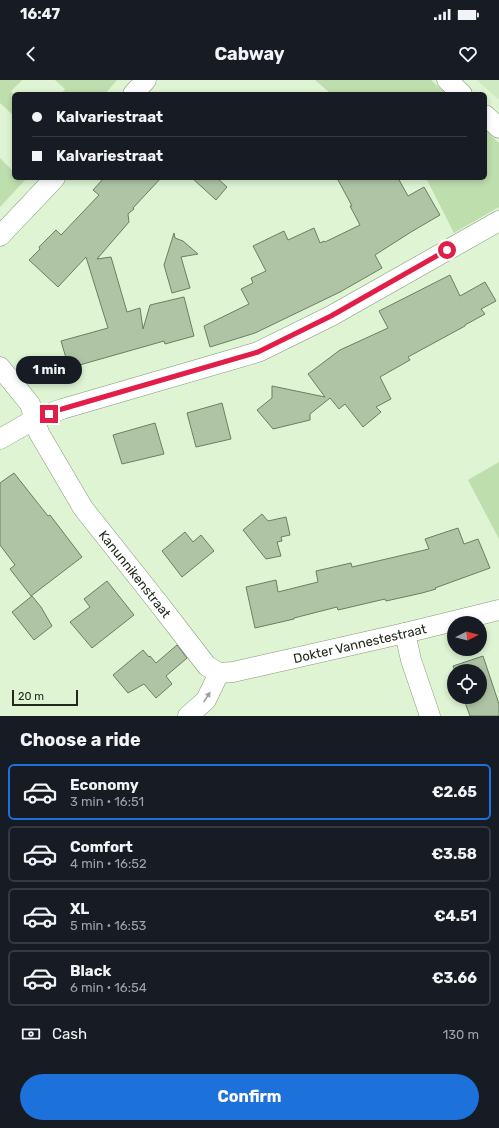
<!DOCTYPE html>
<html lang="en">
<head>
<meta charset="utf-8">
<style>
  :root { --surface:#171b24; --page:#20242c; --text:#f1f3f6; --muted:#9ea1a6; --line:#363941; --accent:#1c71db }
  body { margin:0; font-family:Rubik,sans-serif; background:var(--page); color:var(--text); height:100vh; display:flex; flex-direction:column; font-size:15px; white-space:nowrap }
  * { box-sizing:border-box; margin:0 }
  p { font-size:13px; color:var(--muted) }
  .icon { flex:none; width:22px; height:22px; fill:none; stroke:currentColor; stroke-width:2; stroke-linecap:round; stroke-linejoin:round }
  .map { position:relative; height:636px; overflow:hidden }
  .side { display:flex; flex-direction:column; background:var(--surface); flex:1 }
  .side>* { flex:none }
  .top-card { position:absolute; left:12px; top:12px; width:475px; height:88px; border-radius:6px; box-shadow:0 2px 6px #0003; display:grid; align-content:center; height:88px; padding:0 20px; background:var(--surface) }
  .needle { width:26px; rotate:84deg }
  .tools { position:absolute; left:447px; top:536px; display:grid; gap:8px }
  .tools a { display:grid; place-items:center; width:40px; height:40px; border-radius:50%; background:var(--surface); box-shadow:0 2px 6px #0003; font-size:20px }
  .scale { position:absolute; left:12px; bottom:10px; width:66px; box-sizing:border-box; padding-left:4px; border:2px solid #222a1e; border-top:0; font-size:11px; line-height:14px; white-space:nowrap; color:#222a1e; -webkit-text-stroke:3px #def4d3; paint-order:stroke }
  .end { position:absolute; width:18px; height:18px; margin:-9px; border:5px solid #e11d48; background:#fff; box-shadow:0 0 0 2px #fff }
  .from { border-radius:50% }
  .bubble { position:absolute; height:28px; border-radius:14px; background:var(--surface); box-shadow:0 2px 6px #0003; font-size:13px; font-weight:700; line-height:28px; text-align:center }
  .top-card b { display:flex; align-items:center; gap:14px; height:38px; font-size:15px }
  .top-card b+b { border-top:1px solid var(--line) }
  .top-card i { width:10px; height:10px; background:var(--text) }
  ul { padding:0; list-style:none }
  li { display:flex; align-items:center; gap:12px; height:56px; margin:0 8px 6px; padding:0 12px; border:2px solid var(--line); border-radius:6px }
  li div { flex:1 }
  li b { display:block; font-size:15px }
  li em { font-style:normal; font-weight:700 }
  li.on { border-color:var(--accent) }
  li>.icon { width:36px; height:36px; stroke-width:1.5 }
  h2 { padding:0 20px; font-size:18px; line-height:48px }
  .pay { display:flex; align-items:center; gap:10px; height:44px; padding:0 20px; font-size:15px }
  .pay p { margin-inline-start:auto }
  .primary-button { display:flex; gap:8px; margin-top:auto; padding:8px 20px }
  .primary-button a { flex:1; height:46px; border-radius:24px; background:var(--accent); color:#fff; font-size:16px; font-weight:700; line-height:46px; text-align:center }
  .status { display:flex; justify-content:space-between; align-items:center; height:28px; padding:0 20px; background:var(--surface); direction:ltr }
  .status svg { height:11px; fill:currentColor }
  header { display:flex; justify-content:space-between; align-items:center; height:52px; padding:0 20px; background:var(--surface); font-size:18px; font-weight:700 }
  .map>svg:first-child { display:block }
</style>
</head>
<body>
<div class="status"><b>16:47</b><svg viewBox="0 0 49 12"><path d="M0 12V9h3v3zM5 12V6h3v6zM10 12V3h3v9zM15 12V0h3v12zM26 1h20v11H26zM47 4h2v5h-2z"/></svg></div>
<header><svg class="icon" aria-label="back" viewBox="0 0 24 24"><path d="M15 5l-7 7 7 7"/></svg>Cabway<svg class="icon" aria-label="heart" viewBox="0 0 24 24"><path d="M12 20l-8-8c-3-5 5-10 8-4 3-6 11-1 8 4z"/></svg></header>
<div class="map">
<svg width="499" height="636" viewBox="0 0 499 636">
  <rect width="100%" height="100%" fill="#def4d3"/>
  <!-- built -->
  <path fill="#cfeac3" d="M477,0H499V20Z"/>
  <!-- green -->
  <path fill="#bedeae" d="M0,0H22L11,11L14,15V36L0,23Z
    M55,0H117L105,14H61L65,9Z
    M315,0H431L446,14H331Z
    M485,50L499,63V127L454,153L426,98H485Z
    M0,78L13,91L14,90V98H27L0,127Z
    M499,382V459L468,400Z"/>
  <!-- building -->
  <path fill="#afc4a5" stroke="#6b7e61" d="M104,98H161L133,128L134,129L128,134L129,142L97,179L111,177L127,232L140,228L143,249L150,225L184,217L194,256L165,264L164,261L69,288L61,261L108,248L86,177L58,207L29,180L40,169L39,167L56,150L61,155L99,115L93,110Z
    M192,98H217L227,107L216,120Z
    M337,98H398L408,116L424,107L440,135L411,152L375,175L382,188L340,212L255,253L210,267L204,246L249,224L241,209L253,203L251,198L266,191L253,166L284,151L288,160L314,148L320,163L324,161L325,162L360,145L350,126H352Z
    M174,153L175,158L183,161L198,174L181,177L190,208L172,213L164,185Z
    M450,195L460,216L485,202L496,221L481,229L485,234L465,245V246L408,277L410,280L380,297L391,319L376,327L381,332L363,347L345,324L339,329L330,318L310,334V340L273,349L257,330L272,318V306L325,317L308,294L340,270L388,248L379,231Z
    M222,323L231,359L196,367L187,333Z
    M155,343L164,374L122,384L113,355Z
    M14,393L48,436L50,435L82,477L31,516L10,489L15,485L0,465V403Z
    M262,434L268,441L286,437L290,455L281,457L282,461L277,462L281,476L266,479L243,450Z
    M458,448L464,464L478,459L490,488L435,508L436,509L422,513L386,521L385,519L338,530L337,527L294,538V539L255,548L246,507L276,500L278,512L318,502L316,491L351,483L352,487L429,469L425,459Z
    M185,452L193,462L201,455L214,471L182,497L162,471Z
    M107,501L134,535L92,568L70,542L90,527L84,519Z
    M32,516L41,527L52,546L34,560L12,532Z
    M177,565L187,578L166,596L172,604L156,618L144,604L128,613L113,595L143,570L149,577L150,576L156,583Z
    M483,576L499,624V636H470L463,617H480V591H455L453,586Z"/>
  <g fill="none" stroke-linecap="round" stroke-linejoin="round">
    <!-- minor casing -->
    <g stroke="#839779" stroke-width="21">
      <g id="minor">
        <path d="M447,0L462,14"/>
        <path d="M133,14L146,0"/>
        <path d="M485,35L499,48"/>
        <path d="M0,156L55,98"/>
        <path id="s1" d="M0,287L30,324L39,353L83,428L156,520L207,586L219,593"/>
        <path d="M0,359L35,339L62,329L258,272L331,236L499,141"/>
        <path d="M405,553L411,580L430,636"/>
        <path id="s2" d="M219,593L233,592L405,553L499,530"/>
        <path d="M188,636L206,620L219,593"/>
      </g>
    </g>
    <!-- minor -->
    <use href="#minor" stroke="#fff" stroke-width="20"/>
  </g>
  <!-- one-way arrows -->
  <defs><path id="oneway-solid" d="M-6-.8H1V-3.2L6.5 0L1 3.2V.8H-6Z"/></defs>
  <use fill="#9c9f9a" href="#oneway-solid" transform="translate(207 617) rotate(-57)"/>
  <g fill="none" stroke-linecap="round" stroke-linejoin="round">
    <!-- route -->
    <path stroke="#e11d48" stroke-width="5" d="M49,334L62,329L258,272L331,236L447,170"/>
  </g>
  <g text-anchor="middle" dominant-baseline="central" stroke-width="3" stroke-linejoin="round" paint-order="stroke">
    <!-- street labels -->
    <g font-size="13" fill="#222a1e" stroke="#def4d3">
      <text stroke="none"><textPath href="#s1" startOffset="249">Kanunnikenstraat</textPath></text>
      <text stroke="none"><textPath href="#s2" startOffset="144">Dokter Vannestestraat</textPath></text>
    </g>
  </g>
</svg>
<div class="tools">
<a><svg class="needle" viewBox="-14 -14 28 28"><path d="M0-13l5 13h-10z" fill="#e53935"/><path d="M0 13l5-13h-10z" fill="#9ea1a6"/></svg></a>
<a><svg class="icon" aria-label="locate" viewBox="0 0 24 24"><circle cx="12" cy="12" r="6"/><path d="M12 2v4M12 18v4M2 12h4M18 12h4"/></svg></a>
</div>
<div class="scale">20 m</div>
<i class="end from" style="left:447px;top:170px"></i>
<i class="end" style="left:49px;top:334px"></i>
<div class="bubble" style="left:16px;top:276px;width:66px">1 min</div>
<div class="top-card">
<b><i class="from"></i>Kalvariestraat</b>
<b><i></i>Kalvariestraat</b>
</div>
</div>
<section class="side">
<h2>Choose a ride</h2>
<ul>
<li class="on"><svg class="icon" aria-label="car" viewBox="0 0 24 24"><path d="M5 17H2v-5l4-1 3-4h7l3 4 3 1v5h-3M9 17h6M6 11h13"/><circle cx="7" cy="17" r="2"/><circle cx="17" cy="17" r="2"/></svg><div><b>Economy</b><p>3 min · 16:51</p></div><em>€2.65</em></li>
<li><svg class="icon" aria-label="car" viewBox="0 0 24 24"><path d="M5 17H2v-5l4-1 3-4h7l3 4 3 1v5h-3M9 17h6M6 11h13"/><circle cx="7" cy="17" r="2"/><circle cx="17" cy="17" r="2"/></svg><div><b>Comfort</b><p>4 min · 16:52</p></div><em>€3.58</em></li>
<li><svg class="icon" aria-label="car" viewBox="0 0 24 24"><path d="M5 17H2v-5l4-1 3-4h7l3 4 3 1v5h-3M9 17h6M6 11h13"/><circle cx="7" cy="17" r="2"/><circle cx="17" cy="17" r="2"/></svg><div><b>XL</b><p>5 min · 16:53</p></div><em>€4.51</em></li>
<li><svg class="icon" aria-label="car" viewBox="0 0 24 24"><path d="M5 17H2v-5l4-1 3-4h7l3 4 3 1v5h-3M9 17h6M6 11h13"/><circle cx="7" cy="17" r="2"/><circle cx="17" cy="17" r="2"/></svg><div><b>Black</b><p>6 min · 16:54</p></div><em>€3.66</em></li>
</ul>
<div class="pay"><svg class="icon" aria-label="cash" viewBox="0 0 24 24"><path d="M3 7h18v10H3z"/><circle cx="12" cy="12" r="2"/></svg>Cash<p>130 m</p></div>
<div class="primary-button"><a>Confirm</a></div>
</section>
</body>
</html>
